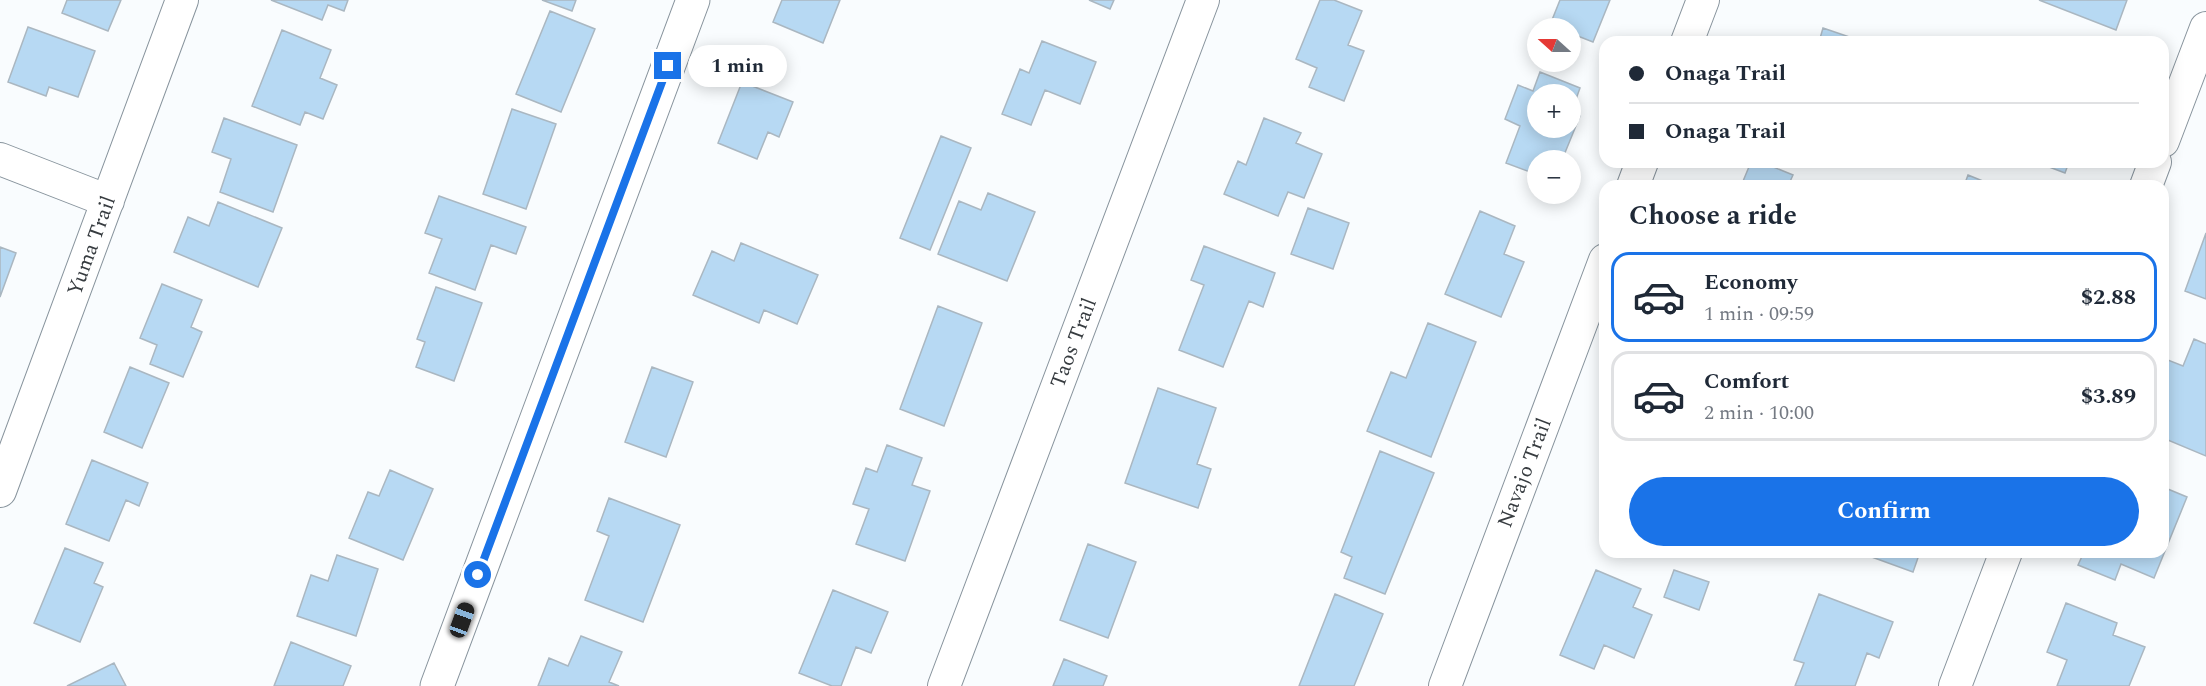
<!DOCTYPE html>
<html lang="en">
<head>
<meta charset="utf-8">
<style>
  :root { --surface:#fff; --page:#f2f2f3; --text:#1f2937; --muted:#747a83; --line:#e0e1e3; --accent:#1a73e8 }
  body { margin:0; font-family:Spectral,serif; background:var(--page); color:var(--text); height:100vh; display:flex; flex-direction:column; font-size:22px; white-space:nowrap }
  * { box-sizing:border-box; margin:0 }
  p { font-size:20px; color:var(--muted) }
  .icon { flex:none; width:33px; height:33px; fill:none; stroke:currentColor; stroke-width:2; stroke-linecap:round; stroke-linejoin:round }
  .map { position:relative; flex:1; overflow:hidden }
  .side { position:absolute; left:1599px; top:180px; width:570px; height:378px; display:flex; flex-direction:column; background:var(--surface); border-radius:18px; box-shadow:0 3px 15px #0003 }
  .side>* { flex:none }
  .top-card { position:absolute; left:1599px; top:36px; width:570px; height:132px; border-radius:18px; box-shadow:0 3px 15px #0003; display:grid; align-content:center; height:132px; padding:0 30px; background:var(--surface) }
  .needle { width:39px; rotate:291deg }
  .tools { position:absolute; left:1527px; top:18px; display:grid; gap:12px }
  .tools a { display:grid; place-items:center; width:54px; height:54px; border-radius:50%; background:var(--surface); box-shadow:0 3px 15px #0003; font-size:30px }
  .end { position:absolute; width:27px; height:27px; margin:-14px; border:8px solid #1a73e8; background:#fff; box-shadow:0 0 0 3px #fff }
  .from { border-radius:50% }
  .bubble { position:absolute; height:42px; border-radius:21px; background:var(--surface); box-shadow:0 3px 15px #0003; font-size:20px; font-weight:700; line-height:42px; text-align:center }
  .car { position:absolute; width:18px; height:36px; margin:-18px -9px; border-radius:8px; box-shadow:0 0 4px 2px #0007; background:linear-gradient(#222 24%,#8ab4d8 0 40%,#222 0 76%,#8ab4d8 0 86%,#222 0) }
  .top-card b { display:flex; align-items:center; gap:21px; height:57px; font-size:22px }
  .top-card b+b { border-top:2px solid var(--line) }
  .top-card i { width:15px; height:15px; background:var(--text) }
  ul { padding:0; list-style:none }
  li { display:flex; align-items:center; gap:18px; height:90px; margin:0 12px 9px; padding:0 18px; border:3px solid var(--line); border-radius:18px }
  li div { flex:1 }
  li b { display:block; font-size:22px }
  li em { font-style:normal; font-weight:700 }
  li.on { border-color:var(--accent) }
  li>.icon { width:54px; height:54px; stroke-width:1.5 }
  h2 { padding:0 30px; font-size:27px; line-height:72px }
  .primary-button { display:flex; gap:12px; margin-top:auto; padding:12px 30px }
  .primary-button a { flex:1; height:69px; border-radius:36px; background:var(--accent); color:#fff; font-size:24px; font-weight:700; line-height:69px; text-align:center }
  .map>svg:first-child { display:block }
</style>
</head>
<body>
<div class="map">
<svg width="2206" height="686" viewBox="0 0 2206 686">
  <rect width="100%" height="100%" fill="#f9fcfe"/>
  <!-- building -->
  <path fill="#b7d9f3" stroke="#aab7c1" stroke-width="1.5" fill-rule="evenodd" d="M67,0H121L108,31L62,13Z
    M271,0H348L344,11L328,5L322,20Z
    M542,0H576L572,11Z
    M782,0H840L823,43L773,22Z
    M1089,0H1114L1110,9Z
    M1320,0H1334L1362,11L1348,45L1364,51L1344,101L1309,87L1317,68L1296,59Z
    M1560,0H1610L1593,42L1570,33V28H1560L1550,25Z
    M2039,0H2127L2116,30Z
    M550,11L595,29L561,112L516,94Z
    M28,27L95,51L78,97L49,87L46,96L8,82Z
    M1823,28L1864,42H1819Z
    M282,30L331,50L320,78L337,85L323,119L305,112L300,125L252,106Z
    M1042,41L1096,62L1080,104L1045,90L1031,125L1002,114L1020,69L1029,73Z
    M1540,72L1580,88L1571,113L1580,116L1562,160H1538V175L1506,163L1520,126L1505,119L1518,85L1533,91ZM1538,94H1570V128H1538Z
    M742,82L793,102L779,137L768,132L757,159L718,143Z
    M512,109L556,124L526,209L483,194Z
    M224,118L297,145L273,212L220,192L231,159L212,152Z
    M1264,118L1301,133L1296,143L1322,154L1304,198L1288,192L1278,216L1224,194L1238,161L1246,165Z
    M941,136L971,148L930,250L900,238Z
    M1751,162H1761L1793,175L1788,186H1741Z
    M2036,162H2069L2065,173Z
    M1968,175L1995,186H1964Z
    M988,193L1035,212L1007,281L938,254L959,201L981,210Z
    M439,196L526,227L516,254L491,245L475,290L429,273L442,239L425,233Z
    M218,202L282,228L258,287L174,252L188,217L209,226Z
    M1308,208L1349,223L1333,269L1291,254Z
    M1480,211L1515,226L1504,254L1524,262L1501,317L1445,294Z
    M2206,233V299L2185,291Z
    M741,243L818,275L797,324L764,310L759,323L693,295L712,251L734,261Z
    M1204,246L1275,273L1263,307L1249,301L1223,367L1179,350L1204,285L1191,280Z
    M0,247L16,253L0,297Z
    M162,284L202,300L191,327L202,332L183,377L150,364L157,345L140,338Z
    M436,287L482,303L454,381L416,367L425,342L417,339Z
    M938,306L982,323L944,426L900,409Z
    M1428,323L1476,342L1431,457L1367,431L1391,372L1406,378Z
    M2194,339L2206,344V456L2163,438V358L2183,366Z
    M130,367L169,383L142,448L104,432Z
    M652,367L693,382L666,457L625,442Z
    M1158,388L1216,408L1197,464L1211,469L1198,508L1125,483Z
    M887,445L922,458L912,485L930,491L905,561L856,544L869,509L853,504L866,468L877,472Z
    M1380,451L1434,473L1385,594L1344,578L1352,557L1341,552Z
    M92,460L148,483L139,506L126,500L109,541L66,524Z
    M390,470L433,489L403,560L349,538L368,492L379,496Z
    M2163,487L2187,497L2154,578L2121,564L2115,580L2078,565L2084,552H2163Z
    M609,498L680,525L643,622L585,600L609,536L597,531Z
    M1088,544L1136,562L1108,638L1060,620Z
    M65,548L103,563L94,583L103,587L80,642L34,623Z
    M1858,552H1920L1913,572Z
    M337,555L378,569L356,636L297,616L311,575L328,581Z
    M1596,570L1641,589L1633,607L1652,615L1634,658L1604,645L1594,669L1560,655Z
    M1674,570L1709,582L1699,610L1664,597Z
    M833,590L888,612L871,653L856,647L841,686H832L799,673Z
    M1335,594L1383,614L1354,686H1299Z
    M1819,594L1893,622L1879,658L1867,653L1855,686H1795L1804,663L1794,660Z
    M2066,603L2117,623L2113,635L2145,647L2129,686H2057L2067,660L2047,652Z
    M581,636L622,652L609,682L619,686H538L549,658L568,666Z
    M291,642L351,666L343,686H274Z
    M1064,659L1107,676L1103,686H1053Z
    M114,663L126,686H67Z"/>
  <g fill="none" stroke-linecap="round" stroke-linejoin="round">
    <!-- minor casing -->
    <g stroke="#88949d" stroke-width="34">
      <path id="minor" d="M1687,42L1703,0
        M2163,141L2206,28
        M0,159L108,201
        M1633,186L1642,162
        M2146,186L2155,162
        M0,491L182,0
        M944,686L1203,0
        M1445,686L1605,260
        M1955,686L2006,552"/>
    </g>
    <!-- tertiary casing -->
    <g stroke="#88949d" stroke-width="35">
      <path id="tertiary" d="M437,686L693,0"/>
    </g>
    <!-- minor -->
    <use href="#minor" stroke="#fff" stroke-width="32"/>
    <!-- tertiary -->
    <use href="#tertiary" stroke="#fff" stroke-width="33"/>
  </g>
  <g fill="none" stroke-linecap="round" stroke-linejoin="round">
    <!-- route -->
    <path stroke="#1a73e8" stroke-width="8" d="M478,575L668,66"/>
  </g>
  <g text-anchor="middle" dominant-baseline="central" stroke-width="6" stroke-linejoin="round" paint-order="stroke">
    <!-- street labels -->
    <g font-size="21" fill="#373c40" stroke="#fff">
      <text transform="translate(92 246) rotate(-70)">Yuma Trail</text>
      <text transform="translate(1074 343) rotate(-69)">Taos Trail</text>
      <text transform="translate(1525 473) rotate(-69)">Navajo Trail</text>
    </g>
  </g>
</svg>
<div class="tools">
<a><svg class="needle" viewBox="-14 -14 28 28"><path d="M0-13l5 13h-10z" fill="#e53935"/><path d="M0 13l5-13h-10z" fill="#747a83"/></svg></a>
<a>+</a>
<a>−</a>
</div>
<i class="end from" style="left:478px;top:575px"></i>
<i class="end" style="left:668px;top:66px"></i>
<div class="bubble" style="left:688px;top:45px;width:99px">1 min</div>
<i class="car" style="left:462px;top:620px;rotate:20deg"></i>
<div class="top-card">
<b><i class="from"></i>Onaga Trail</b>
<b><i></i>Onaga Trail</b>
</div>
<section class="side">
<h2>Choose a ride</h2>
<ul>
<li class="on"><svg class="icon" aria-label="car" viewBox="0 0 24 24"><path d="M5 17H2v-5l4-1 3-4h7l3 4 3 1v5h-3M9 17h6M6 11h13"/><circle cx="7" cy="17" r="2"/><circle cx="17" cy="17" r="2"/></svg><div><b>Economy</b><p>1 min · 09:59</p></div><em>$2.88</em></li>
<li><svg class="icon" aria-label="car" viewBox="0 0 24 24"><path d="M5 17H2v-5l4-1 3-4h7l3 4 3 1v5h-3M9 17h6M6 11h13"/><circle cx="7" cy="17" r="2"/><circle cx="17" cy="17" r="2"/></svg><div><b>Comfort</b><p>2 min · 10:00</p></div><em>$3.89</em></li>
</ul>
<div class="primary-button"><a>Confirm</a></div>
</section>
</div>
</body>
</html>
